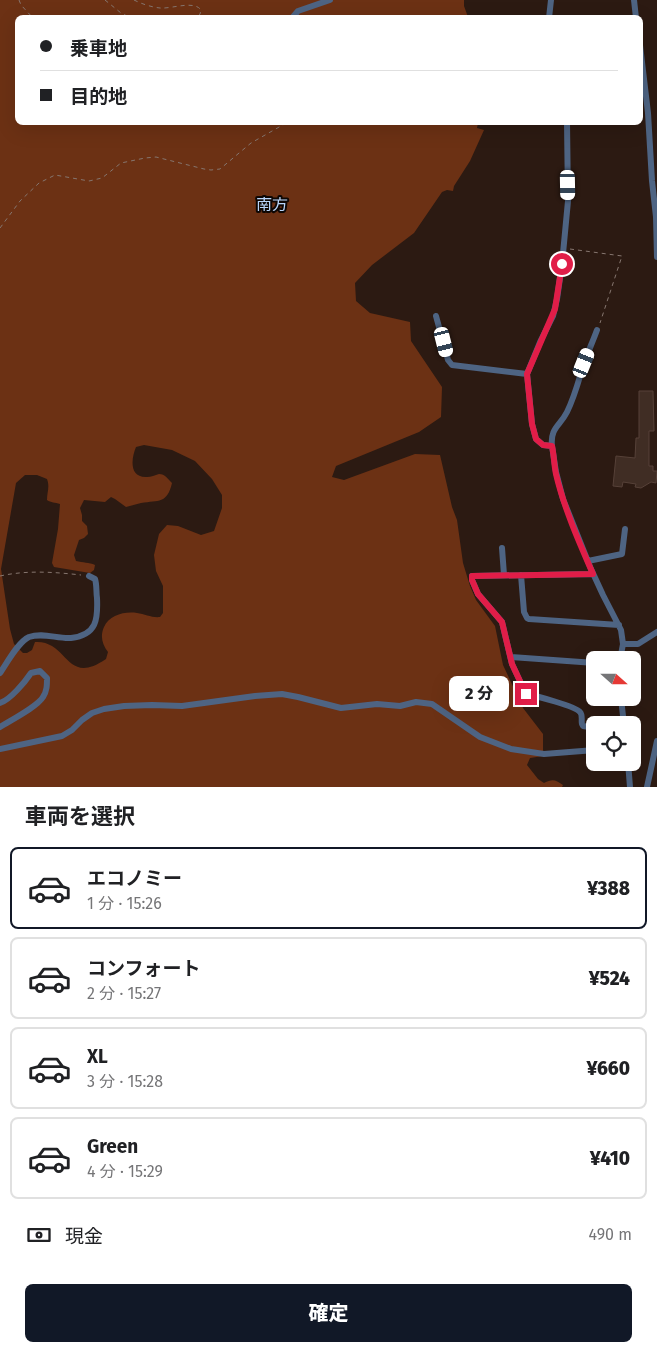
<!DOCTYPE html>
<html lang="ja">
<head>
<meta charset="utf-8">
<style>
  :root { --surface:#fff; --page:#f2f2f2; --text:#202124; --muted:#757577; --line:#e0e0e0; --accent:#111827 }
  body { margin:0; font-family:"Fira Sans","Noto Sans JP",sans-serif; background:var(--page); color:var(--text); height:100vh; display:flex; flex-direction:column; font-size:19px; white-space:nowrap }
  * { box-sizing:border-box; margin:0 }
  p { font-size:16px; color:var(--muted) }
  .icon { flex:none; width:28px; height:28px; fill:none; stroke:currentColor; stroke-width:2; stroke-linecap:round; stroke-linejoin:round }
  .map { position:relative; height:787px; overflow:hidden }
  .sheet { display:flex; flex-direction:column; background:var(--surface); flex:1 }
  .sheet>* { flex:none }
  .hud { position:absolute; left:15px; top:15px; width:628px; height:110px; border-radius:8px; box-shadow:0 5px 20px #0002; display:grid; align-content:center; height:110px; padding:0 25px; background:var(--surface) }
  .needle { width:32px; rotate:111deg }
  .fabs { position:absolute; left:586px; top:651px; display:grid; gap:10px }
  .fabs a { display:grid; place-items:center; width:55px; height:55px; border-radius:8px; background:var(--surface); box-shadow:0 5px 20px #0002; font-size:25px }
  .end { position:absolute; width:22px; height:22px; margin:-11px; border:6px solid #e11d48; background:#fff; box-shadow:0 0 0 2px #fff }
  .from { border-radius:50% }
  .bubble { position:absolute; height:35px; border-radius:8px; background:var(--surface); box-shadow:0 5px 20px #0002; font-size:16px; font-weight:800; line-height:35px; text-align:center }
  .car { position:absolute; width:15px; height:30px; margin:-15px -8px; border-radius:6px; box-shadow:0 0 4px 1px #0007; background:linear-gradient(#fff 24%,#345 0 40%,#fff 0 76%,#345 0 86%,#fff 0) }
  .hud b { display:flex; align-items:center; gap:18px; height:48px; font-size:19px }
  .hud b+b { border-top:1px solid var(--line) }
  .hud i { width:12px; height:12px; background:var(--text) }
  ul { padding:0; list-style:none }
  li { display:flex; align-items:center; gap:15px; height:82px; margin:0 10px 8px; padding:0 15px; border:2px solid var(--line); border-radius:8px }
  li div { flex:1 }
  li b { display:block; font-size:19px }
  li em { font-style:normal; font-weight:800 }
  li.on { border-color:var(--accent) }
  li>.icon { width:45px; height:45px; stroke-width:1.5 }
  h2 { padding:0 25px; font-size:22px; line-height:60px }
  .pay { display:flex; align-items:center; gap:12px; height:55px; padding:0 25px; font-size:19px }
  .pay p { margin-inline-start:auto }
  .cta { display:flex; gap:10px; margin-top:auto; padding:10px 25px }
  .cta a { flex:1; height:58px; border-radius:8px; background:var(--accent); color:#fff; font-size:20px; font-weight:800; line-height:58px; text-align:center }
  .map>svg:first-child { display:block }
</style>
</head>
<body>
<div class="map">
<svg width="657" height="787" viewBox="0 0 657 787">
  <rect width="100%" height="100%" fill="#2c1a12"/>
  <!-- green -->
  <path fill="#6c3114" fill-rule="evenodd" d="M0,0H464V6L468,17L18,18V122L478,123L477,128L484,130L470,161L454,186L453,191L447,190L442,192L414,233L372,265L355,283L356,301L370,313L410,322L411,341L442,387L441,417L419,432L336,466L332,477L344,480L415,454L440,455L452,507L457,520L463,563L470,586L476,600L495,626L503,665L523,708L543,734V756L530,758L527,765L538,779L544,783C552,779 555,779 563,785L562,787H0ZM144,445L172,450L195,461L212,479L222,495V508L214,531L201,535L178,526L167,525L159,534L154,555L156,571L163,586V613L160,617C152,618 145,614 137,613C125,611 109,615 104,627C100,636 102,644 108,652L106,659C65,687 69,640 35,642L32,650L27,653H23L14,644L10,629L1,569L16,483L25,475H37L47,479C50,487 47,492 47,500C51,503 55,502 60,504L58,529L52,563L54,567L90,573L94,570L95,565C89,562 83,563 76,561L74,555L79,540L84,538L88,534L87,526L82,521V515L80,508L84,500L105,502L111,497L115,499L126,507C131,506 136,504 141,503C159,500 167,504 172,483C168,479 165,474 159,474C155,475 151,477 147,477C129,478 131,459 136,447Z"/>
  <!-- building -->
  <path fill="#402d24" stroke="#564138" d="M639,391H653L654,431H649V466H653V471H657L656,483L651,482L641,488L635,487L636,484L623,482L622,487L613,486L616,456L635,458L636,438H639Z"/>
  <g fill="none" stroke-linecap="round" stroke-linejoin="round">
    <!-- path -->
    <path stroke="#86766f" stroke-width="1" stroke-dasharray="4 4" stroke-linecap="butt" d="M19,0L21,5L33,18
      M105,0L121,13L131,18
      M134,0C142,4 151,7 160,8C172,9 194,0 201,10L200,14L197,18
      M0,228L20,201L39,183L55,175L89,181L102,178L121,163L145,158L156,157L204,169L211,170L220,169L251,143L288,122
      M570,249L622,256L600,323
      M0,576C27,570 54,572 81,575"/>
    <!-- minor -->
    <path stroke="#4e6483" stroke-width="6" d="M634,0L636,18
      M292,18L298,11L330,0
      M549,18L551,0
      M640,45L648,113L652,181L656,217L657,257
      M567,122L568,201L562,264L557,299L553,316L541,340L527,374L532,424L536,439L543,445L552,446L556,472L563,499L591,569L603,595L621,630L623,644L620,660
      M436,316L448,360L452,365L527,374
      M552,446C550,428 560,426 567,412C575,396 579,379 584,363C588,352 593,341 597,330
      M502,548L504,575
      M588,561L622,554L625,529
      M593,574L472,576V580L478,594L502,622L512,664L526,694C536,696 575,706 580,712C583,715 581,721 582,724L583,726L595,728
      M521,575L524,612L527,618L529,619L619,625
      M623,644H638L657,632
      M511,657L595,663
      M0,673C7,663 18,642 29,637C43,632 57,639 71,638C97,635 98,619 97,598C96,592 97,585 95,579L89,576
      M621,698L624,725
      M0,703C10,700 25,682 31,673L40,671L47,678C47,685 47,691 43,697C37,707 11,720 0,727
      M0,749L62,736L72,730L82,720L92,713L104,709L124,706L152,705L182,706L255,696L282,694L298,697L341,708L377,704L400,706L416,702L432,704L480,737L511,749L544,754L595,750
      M628,762L630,787
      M647,787L657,741"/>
  </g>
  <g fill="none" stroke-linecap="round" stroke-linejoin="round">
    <!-- route -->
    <path stroke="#e11d48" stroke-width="6" d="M526,694L512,664L502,622L478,594L472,580V576L593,574C579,542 564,508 556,474C554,465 554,455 552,446L543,445L536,439L532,424L527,374L555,309L562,264"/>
  </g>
  <g text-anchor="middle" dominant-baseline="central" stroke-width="4" stroke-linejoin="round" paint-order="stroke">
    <!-- quarter labels -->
    <g font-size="16" fill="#b9d5fa" stroke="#0e0704">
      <text x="272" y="204">南方</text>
    </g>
  </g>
</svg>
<div class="fabs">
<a><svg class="needle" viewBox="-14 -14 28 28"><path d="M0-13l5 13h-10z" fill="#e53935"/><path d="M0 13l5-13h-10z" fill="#757577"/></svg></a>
<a><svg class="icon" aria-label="locate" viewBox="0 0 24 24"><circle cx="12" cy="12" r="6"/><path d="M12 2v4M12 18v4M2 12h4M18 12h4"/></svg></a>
</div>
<i class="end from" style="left:562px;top:264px"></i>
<i class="end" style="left:526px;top:694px"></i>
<div class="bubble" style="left:449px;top:676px;width:60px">2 分</div>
<i class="car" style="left:568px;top:185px;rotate:179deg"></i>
<i class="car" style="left:444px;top:342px;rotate:166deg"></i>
<i class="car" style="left:584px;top:363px;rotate:22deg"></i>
<div class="hud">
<b><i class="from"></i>乗車地</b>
<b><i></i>目的地</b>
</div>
</div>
<section class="sheet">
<h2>車両を選択</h2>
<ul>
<li class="on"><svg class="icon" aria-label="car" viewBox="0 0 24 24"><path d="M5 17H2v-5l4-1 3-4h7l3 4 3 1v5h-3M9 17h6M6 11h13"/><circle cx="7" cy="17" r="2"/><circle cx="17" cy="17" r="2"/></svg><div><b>エコノミー</b><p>1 分 · 15:26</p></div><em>¥388</em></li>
<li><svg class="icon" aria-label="car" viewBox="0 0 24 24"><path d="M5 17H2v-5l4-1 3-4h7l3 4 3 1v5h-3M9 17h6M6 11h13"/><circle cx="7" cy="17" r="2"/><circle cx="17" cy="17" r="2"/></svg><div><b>コンフォート</b><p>2 分 · 15:27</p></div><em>¥524</em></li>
<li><svg class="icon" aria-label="car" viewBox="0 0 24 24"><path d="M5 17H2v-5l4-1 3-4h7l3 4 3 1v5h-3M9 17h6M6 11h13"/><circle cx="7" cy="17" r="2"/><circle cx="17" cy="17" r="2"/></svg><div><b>XL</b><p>3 分 · 15:28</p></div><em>¥660</em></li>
<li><svg class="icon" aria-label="car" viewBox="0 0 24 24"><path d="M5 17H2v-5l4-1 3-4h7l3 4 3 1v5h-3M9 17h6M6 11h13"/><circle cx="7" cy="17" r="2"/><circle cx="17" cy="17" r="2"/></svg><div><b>Green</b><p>4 分 · 15:29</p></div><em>¥410</em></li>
</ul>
<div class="pay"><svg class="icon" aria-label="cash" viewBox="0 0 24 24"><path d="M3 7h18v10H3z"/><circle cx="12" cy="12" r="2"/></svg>現金<p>490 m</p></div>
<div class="cta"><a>確定</a></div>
</section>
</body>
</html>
